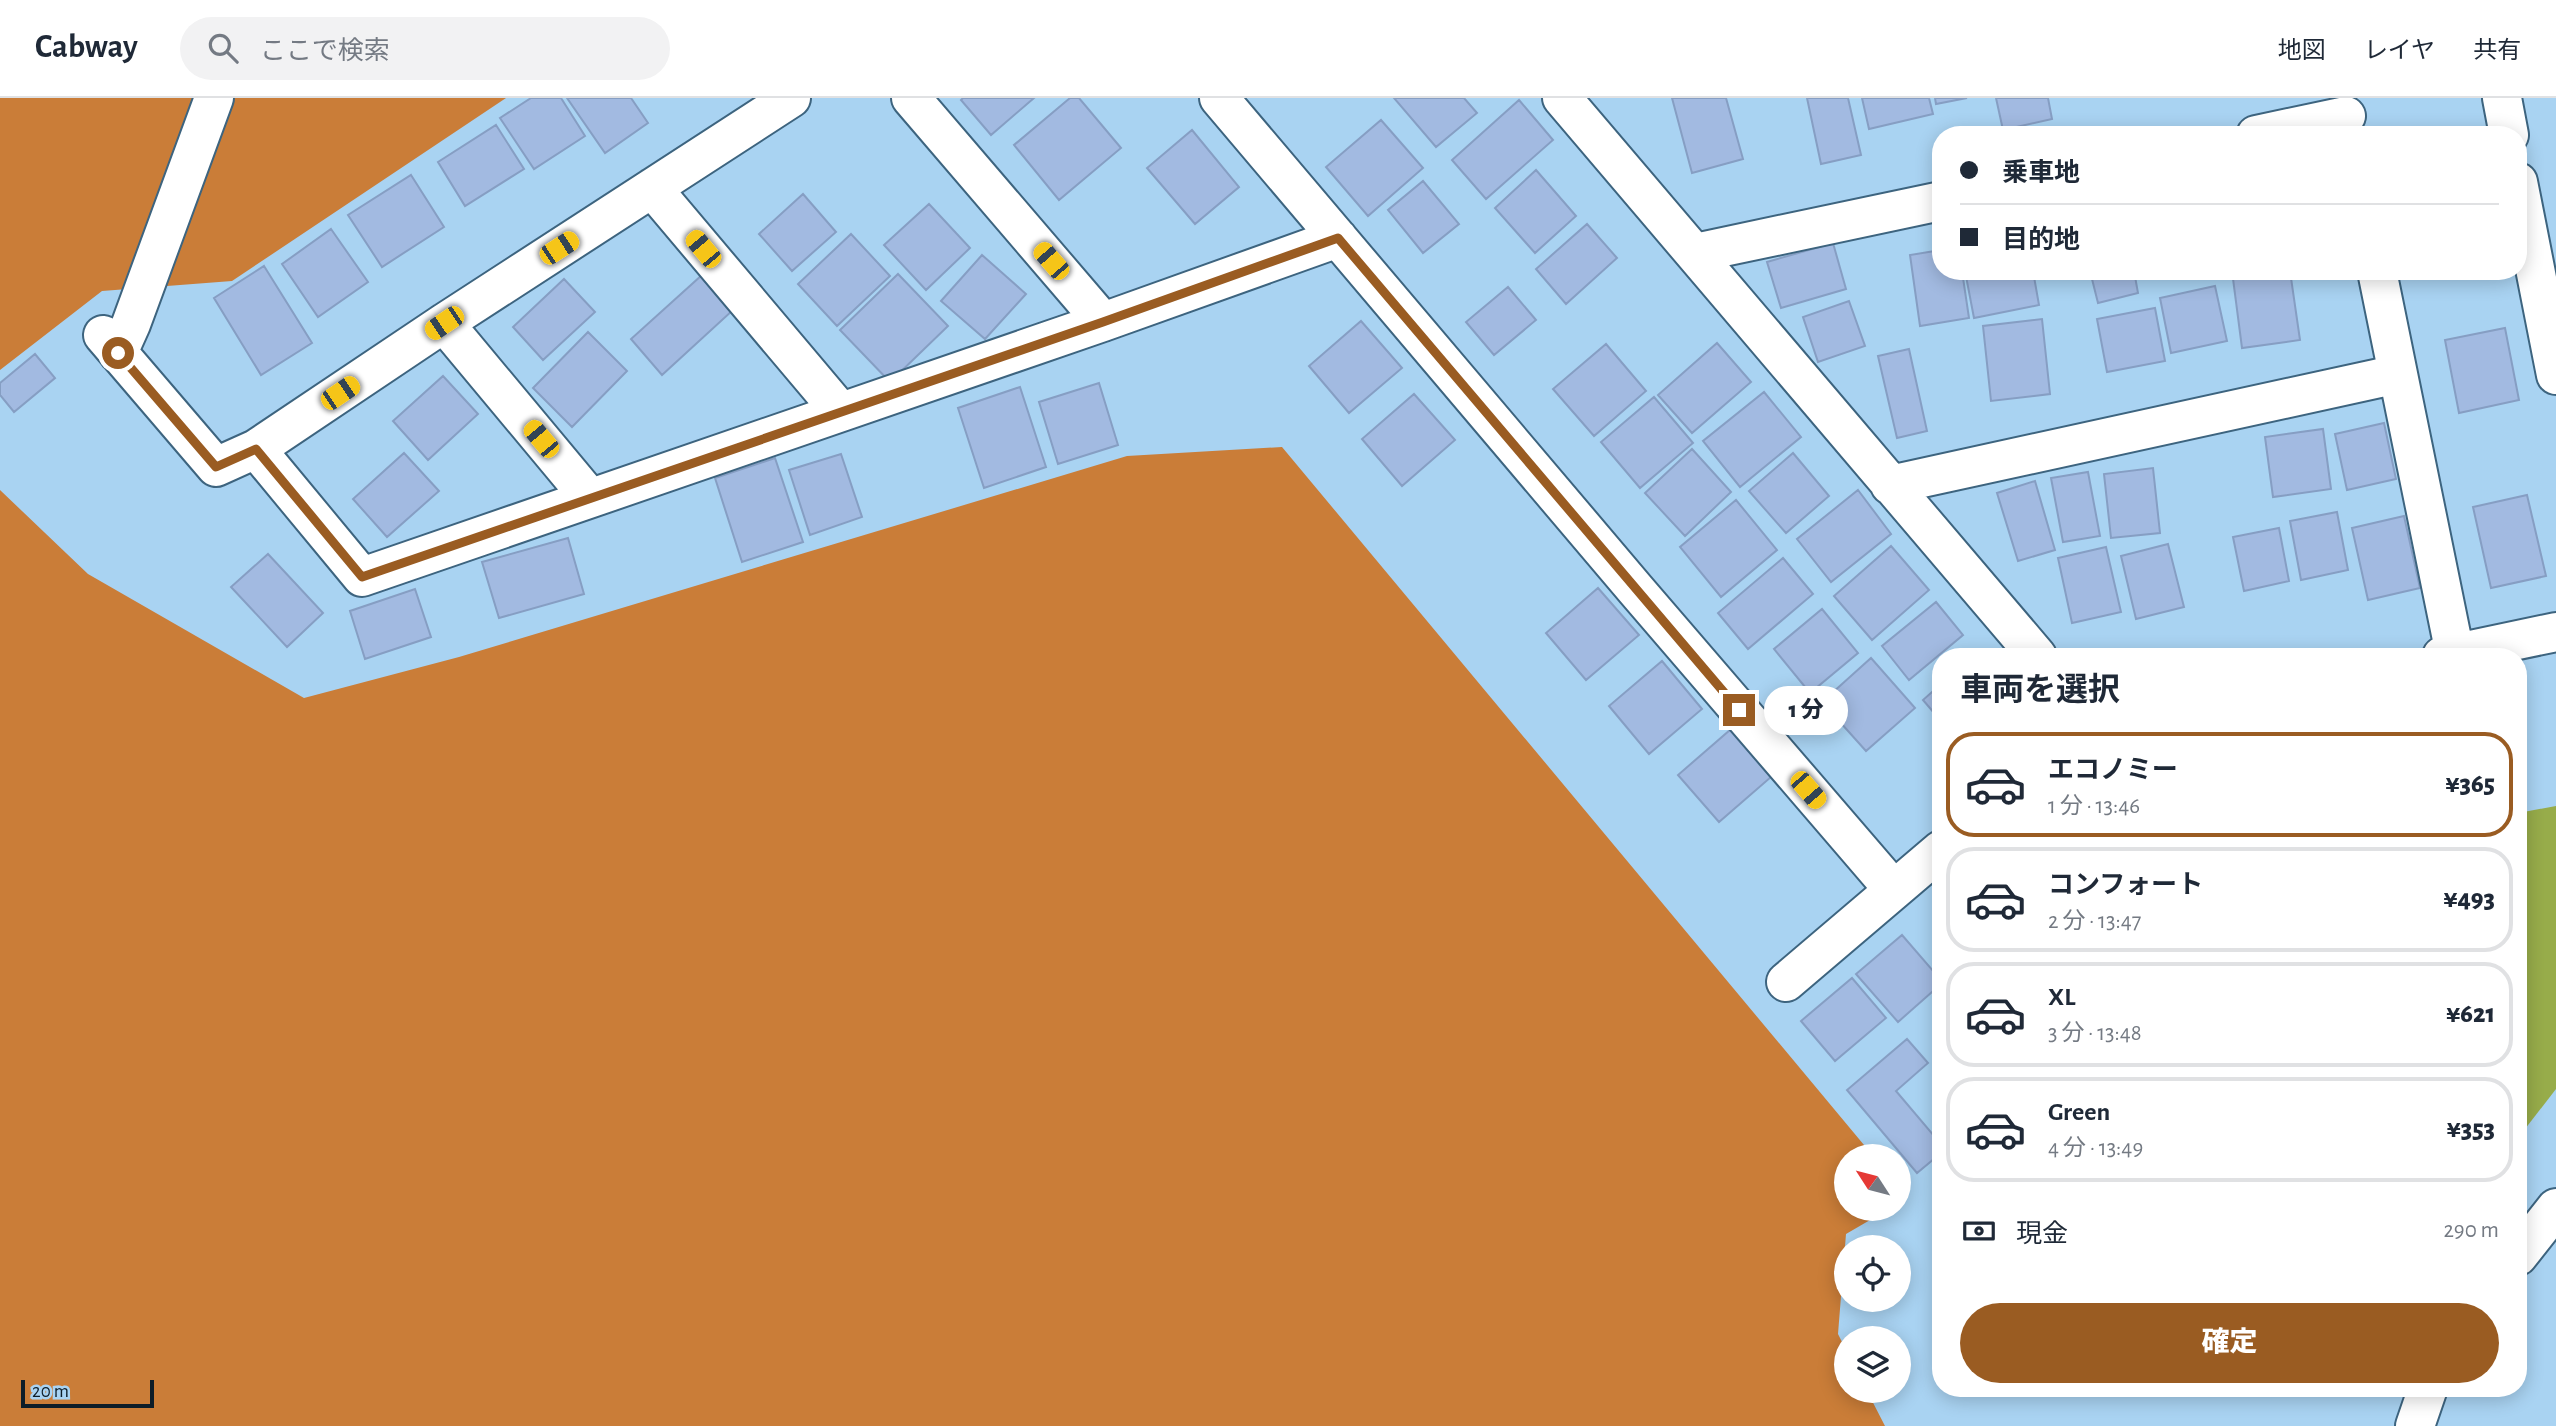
<!DOCTYPE html>
<html lang="ja">
<head>
<meta charset="utf-8">
<style>
  :root { --surface:#fff; --page:#f2f2f3; --text:#1f2937; --muted:#747a83; --line:#e0e1e3; --accent:#9a5c22 }
  body { margin:0; font-family:"Alegreya Sans","Noto Sans JP",sans-serif; background:var(--page); color:var(--text); height:100vh; display:flex; flex-direction:column; font-size:26px; white-space:nowrap }
  * { box-sizing:border-box; margin:0 }
  p { font-size:23px; color:var(--muted) }
  .icon { flex:none; width:38px; height:38px; fill:none; stroke:currentColor; stroke-width:2; stroke-linecap:round; stroke-linejoin:round }
  .map { position:relative; flex:1; overflow:hidden }
  .panel { position:absolute; left:1932px; top:550px; width:595px; height:749px; display:flex; flex-direction:column; background:var(--surface); border-radius:28px; box-shadow:0 4px 18px #0003 }
  .panel>* { flex:none }
  .top-card { position:absolute; left:1932px; top:28px; width:595px; height:154px; border-radius:28px; box-shadow:0 4px 18px #0003; display:grid; align-content:center; height:154px; padding:0 28px; background:var(--surface) }
  .needle { width:46px; rotate:306deg }
  .fabs { position:absolute; left:1834px; top:1046px; display:grid; gap:14px }
  .fabs a { display:grid; place-items:center; width:77px; height:77px; border-radius:50%; background:var(--surface); box-shadow:0 4px 18px #0003; font-size:35px }
  .scale { position:absolute; left:21px; bottom:18px; width:133px; box-sizing:border-box; padding-left:7px; border:4px solid #0d1d28; border-top:0; font-size:19px; line-height:24px; white-space:nowrap; color:#0d1d28; -webkit-text-stroke:5px #a9d3f2; paint-order:stroke }
  .end { position:absolute; width:32px; height:32px; margin:-16px; border:9px solid #9a5c22; background:#fff; box-shadow:0 0 0 4px #fff }
  .from { border-radius:50% }
  .bubble { position:absolute; height:49px; border-radius:24px; background:var(--surface); box-shadow:0 4px 18px #0003; font-size:23px; font-weight:800; line-height:49px; text-align:center }
  .car { position:absolute; width:21px; height:42px; margin:-21px -10px; border-radius:9px; box-shadow:0 0 5px 2px #0007; background:linear-gradient(#f5c518 24%,#345 0 40%,#f5c518 0 76%,#345 0 86%,#f5c518 0) }
  .top-card b { display:flex; align-items:center; gap:24px; height:66px; font-size:26px }
  .top-card b+b { border-top:2px solid var(--line) }
  .top-card i { width:18px; height:18px; background:var(--text) }
  ul { padding:0; list-style:none }
  li { display:flex; align-items:center; gap:21px; height:105px; margin:0 14px 10px; padding:0 14px; border:4px solid var(--line); border-radius:28px }
  li div { flex:1 }
  li b { display:block; font-size:26px }
  li em { font-style:normal; font-weight:800 }
  li.current { border-color:var(--accent) }
  li>.icon { width:63px; height:63px; stroke-width:1.5 }
  h2 { padding:0 28px; font-size:32px; line-height:84px }
  .pay { display:flex; align-items:center; gap:18px; height:77px; padding:0 28px; font-size:26px }
  .pay p { margin-inline-start:auto }
  .cta { display:flex; gap:14px; margin-top:auto; padding:14px 28px }
  .cta a { flex:1; height:80px; border-radius:42px; background:var(--accent); color:#fff; font-size:28px; font-weight:800; line-height:80px; text-align:center }
  header { display:flex; align-items:center; gap:42px; box-sizing:border-box; height:98px; padding:0 35px; background:var(--surface); border-bottom:2px solid var(--line) }
  header strong { font-size:33px }
  nav { display:flex; gap:38px; margin-inline-start:auto; font-size:24px }
  .search { width:490px; height:63px; background:var(--page); display:flex; align-items:center; gap:18px; box-sizing:border-box; padding:0 24px; border-radius:38px; color:var(--muted); font-size:26px }
  .map>svg:first-child { display:block }
</style>
</head>
<body>
<header>
<strong>Cabway</strong>
<div class="search"><svg class="icon" aria-label="search" viewBox="0 0 24 24"><circle cx="10" cy="10" r="6"/><path d="M15 15l6 6"/></svg>ここで検索</div>
<nav><a>地図</a><a>レイヤ</a><a>共有</a></nav>
</header>
<div class="map">
<svg width="2556" height="1328" viewBox="0 0 2556 1328">
  <rect width="100%" height="100%" fill="#a9d3f2"/>
  <!-- forest -->
  <path fill="#ca7d38" d="M0,0H506L232,183L102,193L0,272Z
    M1282,349L1874,1059H1846V1111H1889L1846,1136L1838,1236L1846,1252V1293H1867L1885,1328H0V392L88,476L304,600L459,559L1127,358Z"/>
  <!-- water -->
  <path fill="#97ac4a" d="M2556,708V991L2518,1040V715Z"/>
  <!-- building -->
  <path fill="#a2bae1" stroke="#869ec3" stroke-width="2" d="M531,0H561L585,38L534,71L500,20Z
    M567,0H631L648,25L605,55Z
    M963,0H1034L991,37L961,2Z
    M1070,0H1079L1121,50L1059,102L1014,47Z
    M1394,0H1464L1477,15L1436,49Z
    M1672,0H1726L1743,61L1692,75Z
    M1807,0H1848L1861,57L1821,66Z
    M1862,0H1929L1933,16L1869,31Z
    M1935,0H1967L1936,6Z
    M1996,0H2048L2052,21L2003,32Z
    M1519,2L1553,42L1486,101L1452,62Z
    M1381,22L1423,70L1368,118L1326,69Z
    M496,27L524,71L465,108L438,64Z
    M1192,32L1239,89L1195,126L1147,70Z
    M1536,72L1576,118L1535,155L1495,110Z
    M411,77L444,129L382,169L348,117Z
    M1423,83L1459,126L1423,155L1388,112Z
    M803,96L836,134L792,173L759,136Z
    M929,106L970,150L926,192L884,147Z
    M1587,126L1617,160L1566,206L1536,171Z
    M331,131L368,184L318,219L282,166Z
    M851,136L890,178L837,228L798,186Z
    M1833,145L1846,191L1781,210L1767,164Z
    M1941,152V173H1962L1969,220L1920,228L1910,157Z
    M982,157L1026,196L985,241L941,203Z
    M264,168L312,245L261,277L214,200Z
    M1965,173H2033L2039,207L1974,220Z
    M2090,173H2134L2138,195L2098,205Z
    M2232,173H2290L2300,242L2242,250Z
    M898,176L948,228L890,284L840,232Z
    M702,177L733,212L662,277L631,241Z
    M564,181L595,214L543,262L513,229Z
    M2215,188L2227,243L2171,255L2160,200Z
    M1508,189L1536,222L1494,257L1466,224Z
    M1849,203L1865,248L1818,264L1803,219Z
    M2155,210L2165,263L2107,274L2097,221Z
    M2042,221L2050,296L1991,303L1983,228Z
    M1361,223L1402,270L1349,315L1309,268Z
    M2505,230L2519,302L2459,315L2445,242Z
    M588,234L627,273L572,329L533,290Z
    M1717,245L1751,284L1692,335L1658,297Z
    M1606,246L1646,293L1594,338L1553,291Z
    M1909,251L1927,333L1897,340L1878,258Z
    M35,256L55,280L14,314L0,297V285Z
    M443,278L478,316L428,362L393,323Z
    M1099,285L1118,347L1058,366L1039,304Z
    M1020,289L1046,369L984,390L958,310Z
    M1764,294L1801,339L1740,389L1703,343Z
    M1414,296L1455,342L1402,388L1362,341Z
    M1654,299L1693,345L1640,390L1601,344Z
    M2384,325L2396,381L2347,392L2335,336Z
    M2323,331L2331,391L2273,399L2265,339Z
    M1692,351L1731,394L1685,438L1645,395Z
    M404,355L439,393L387,439L353,401Z
    M1793,355L1829,398L1786,435L1749,393Z
    M841,356L862,419L810,437L789,372Z
    M775,360L803,444L742,464L715,380Z
    M2153,370L2160,435L2111,440L2104,376Z
    M2088,374L2100,438L2063,444L2051,380Z
    M2035,383L2055,452L2018,463L1997,395Z
    M1858,392L1891,436L1831,484L1797,441Z
    M2527,397L2546,478L2491,490L2473,409Z
    M1736,402L1777,452L1721,499L1680,449Z
    M2337,414L2348,472L2301,482L2290,423Z
    M2404,418L2420,490L2368,502L2352,430Z
    M2279,430L2289,483L2244,493L2233,439Z
    M568,440L584,496L499,520L482,464Z
    M2168,446L2184,509L2136,521L2121,458Z
    M1891,448L1929,492L1872,542L1834,498Z
    M2106,449L2121,514L2072,525L2058,460Z
    M268,456L323,515L287,549L231,489Z
    M1783,460L1813,496L1748,551L1718,515Z
    M1598,490L1639,537L1586,582L1546,535Z
    M415,491L431,539L365,561L350,513Z
    M1936,504L1963,537L1909,582L1882,548Z
    M1822,511L1858,555L1810,595L1774,551Z
    M1871,560L1915,610L1866,653L1822,604Z
    M1662,563L1702,611L1649,656L1609,608Z
    M1941,586V623L1923,602Z
    M1730,632L1771,679L1719,724L1678,677Z
    M1902,837L1941,882V886L1898,924L1856,876Z
    M1852,880L1886,920L1835,963L1801,923Z
    M1907,941L1928,965L1896,993L1941,1046V1055L1917,1075L1847,992Z"/>
  <g fill="none" stroke-linecap="round" stroke-linejoin="round">
    <!-- street casing -->
    <g stroke="#3d647f" stroke-width="42">
      <path id="street" d="M791,0L444,225L256,351L362,479L1103,224L1338,140
        M911,0L1103,224
        M1219,0L1636,492L1894,792
        M1562,0L2037,558
        M2502,0L2509,37
        M2256,37L2346,18
        M2518,84L2556,277
        M652,90L840,313
        M1695,155L1941,103
        M2377,173L2455,556
        M444,225L589,399
        M103,237L216,369L256,351
        M118,255L131,226L214,0
        M1890,387L2398,276
        M2442,558L2556,534
        M1786,884L1941,752
        M2518,1158L2556,1110
        M2415,1328L2428,1290"/>
    </g>
    <!-- street -->
    <use href="#street" stroke="#fff" stroke-width="38"/>
  </g>
  <g fill="none" stroke-linecap="round" stroke-linejoin="round">
    <!-- route -->
    <path stroke="#9a5c22" stroke-width="9" d="M118,255L216,369L256,351L362,479L1103,224L1338,140L1739,612"/>
  </g>
</svg>
<div class="fabs">
<a><svg class="needle" viewBox="-14 -14 28 28"><path d="M0-13l5 13h-10z" fill="#e53935"/><path d="M0 13l5-13h-10z" fill="#747a83"/></svg></a>
<a><svg class="icon" aria-label="locate" viewBox="0 0 24 24"><circle cx="12" cy="12" r="6"/><path d="M12 2v4M12 18v4M2 12h4M18 12h4"/></svg></a>
<a><svg class="icon" aria-label="layers" viewBox="0 0 24 24"><path d="M12 4l9 5-9 5-9-5zM3 14l9 5 9-5"/></svg></a>
</div>
<div class="scale">20 m</div>
<i class="end from" style="left:118px;top:255px"></i>
<i class="end" style="left:1739px;top:612px"></i>
<div class="bubble" style="left:1764px;top:588px;width:84px">1 分</div>
<i class="car" style="left:559px;top:150px;rotate:57deg"></i>
<i class="car" style="left:703px;top:151px;rotate:320deg"></i>
<i class="car" style="left:1051px;top:163px;rotate:319deg"></i>
<i class="car" style="left:444px;top:225px;rotate:236deg"></i>
<i class="car" style="left:340px;top:295px;rotate:56deg"></i>
<i class="car" style="left:541px;top:341px;rotate:320deg"></i>
<i class="car" style="left:1808px;top:692px;rotate:139deg"></i>
<div class="top-card">
<b><i class="from"></i>乗車地</b>
<b><i></i>目的地</b>
</div>
<section class="panel">
<h2>車両を選択</h2>
<ul>
<li class="current"><svg class="icon" aria-label="car" viewBox="0 0 24 24"><path d="M5 17H2v-5l4-1 3-4h7l3 4 3 1v5h-3M9 17h6M6 11h13"/><circle cx="7" cy="17" r="2"/><circle cx="17" cy="17" r="2"/></svg><div><b>エコノミー</b><p>1 分 · 13:46</p></div><em>¥365</em></li>
<li><svg class="icon" aria-label="car" viewBox="0 0 24 24"><path d="M5 17H2v-5l4-1 3-4h7l3 4 3 1v5h-3M9 17h6M6 11h13"/><circle cx="7" cy="17" r="2"/><circle cx="17" cy="17" r="2"/></svg><div><b>コンフォート</b><p>2 分 · 13:47</p></div><em>¥493</em></li>
<li><svg class="icon" aria-label="car" viewBox="0 0 24 24"><path d="M5 17H2v-5l4-1 3-4h7l3 4 3 1v5h-3M9 17h6M6 11h13"/><circle cx="7" cy="17" r="2"/><circle cx="17" cy="17" r="2"/></svg><div><b>XL</b><p>3 分 · 13:48</p></div><em>¥621</em></li>
<li><svg class="icon" aria-label="car" viewBox="0 0 24 24"><path d="M5 17H2v-5l4-1 3-4h7l3 4 3 1v5h-3M9 17h6M6 11h13"/><circle cx="7" cy="17" r="2"/><circle cx="17" cy="17" r="2"/></svg><div><b>Green</b><p>4 分 · 13:49</p></div><em>¥353</em></li>
</ul>
<div class="pay"><svg class="icon" aria-label="cash" viewBox="0 0 24 24"><path d="M3 7h18v10H3z"/><circle cx="12" cy="12" r="2"/></svg>現金<p>290 m</p></div>
<div class="cta"><a>確定</a></div>
</section>
</div>
</body>
</html>
